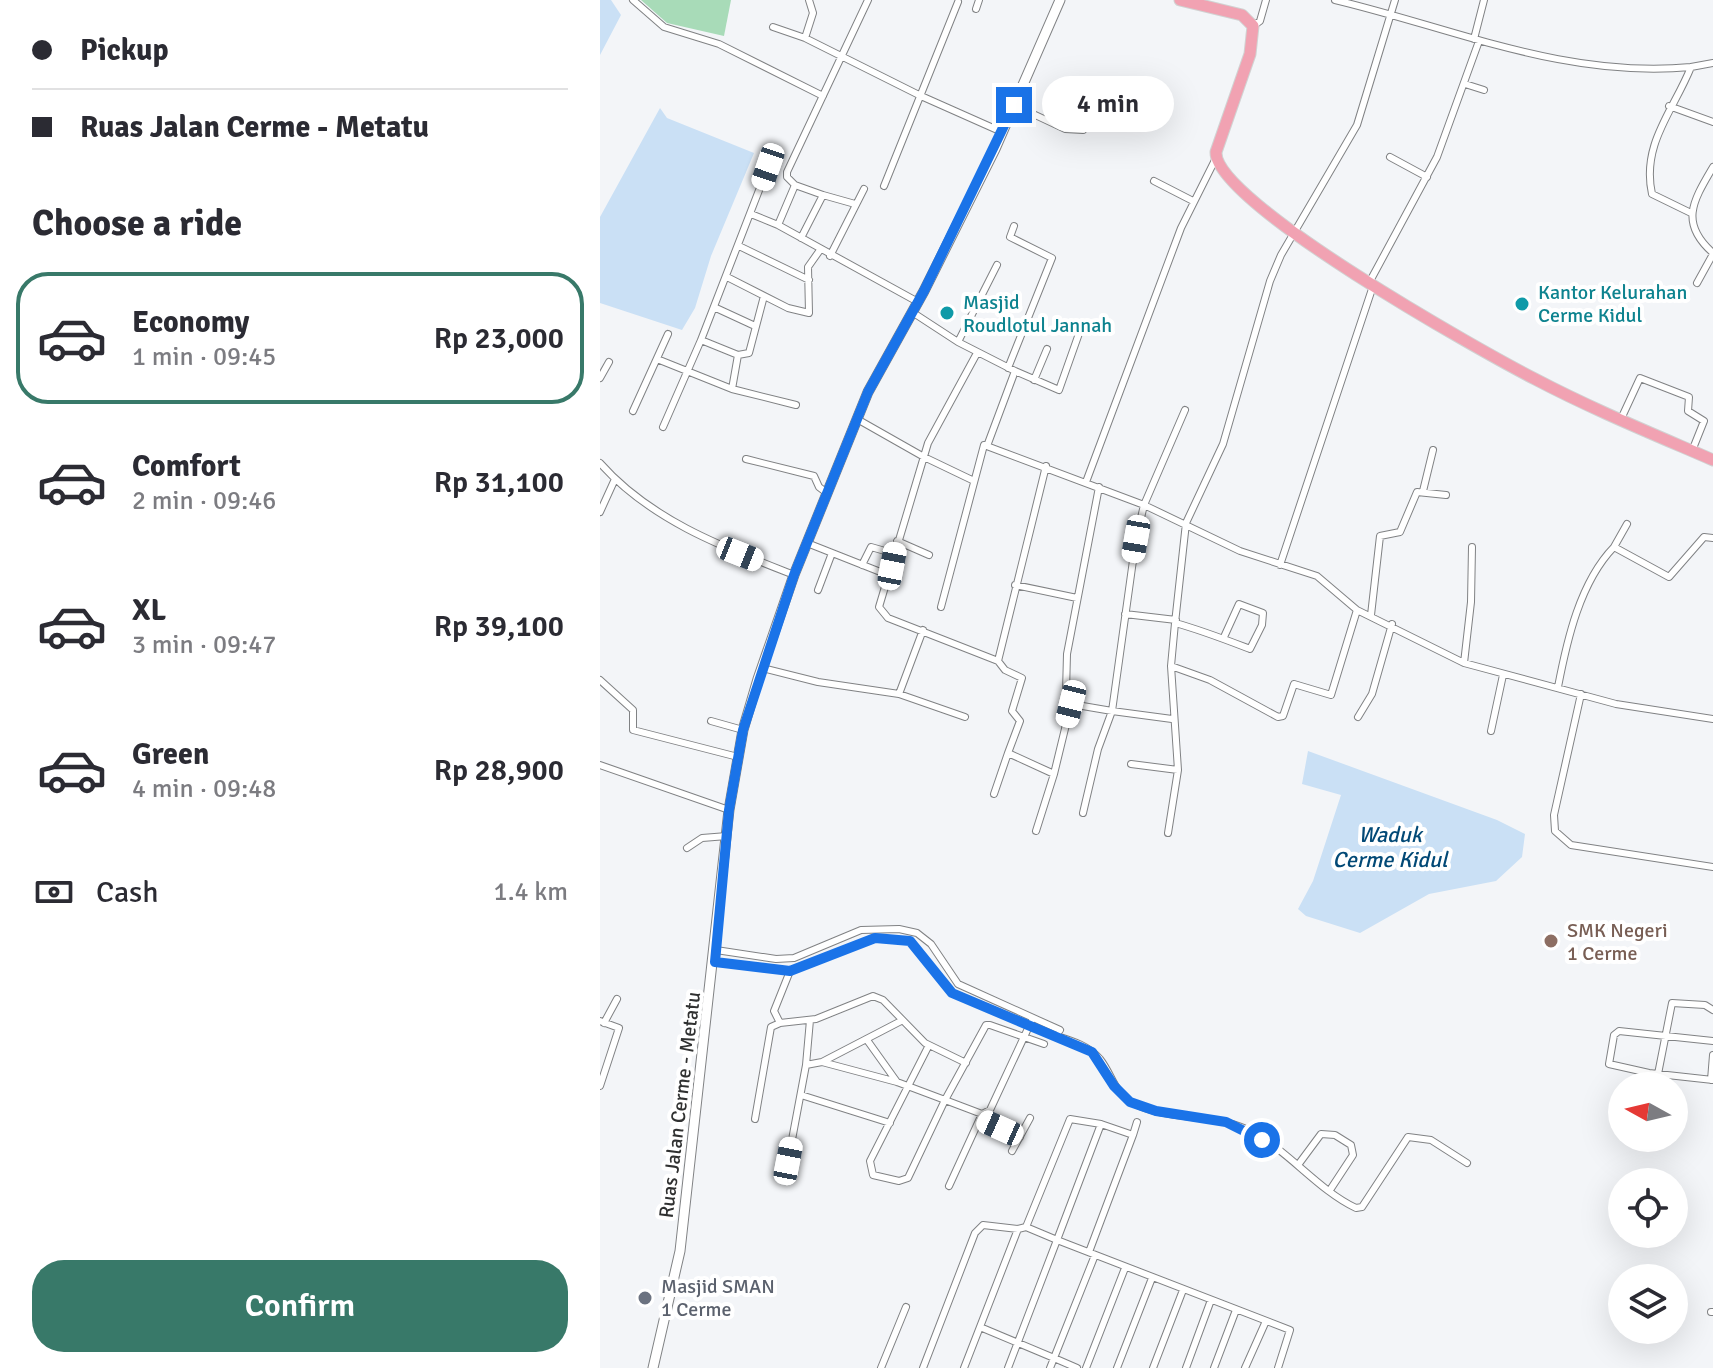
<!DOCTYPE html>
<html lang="en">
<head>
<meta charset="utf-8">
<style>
  :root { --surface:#fff; --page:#f2f2f3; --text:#2b2b33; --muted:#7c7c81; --line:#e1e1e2; --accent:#387969 }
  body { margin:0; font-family:Signika,sans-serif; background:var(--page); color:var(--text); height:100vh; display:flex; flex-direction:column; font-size:30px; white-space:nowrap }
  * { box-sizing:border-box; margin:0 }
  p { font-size:26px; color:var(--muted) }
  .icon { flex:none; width:44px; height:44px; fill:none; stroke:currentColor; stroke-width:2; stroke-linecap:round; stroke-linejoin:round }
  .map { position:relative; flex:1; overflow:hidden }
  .drawer { display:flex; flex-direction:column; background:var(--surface); width:600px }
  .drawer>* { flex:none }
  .banner { display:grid; align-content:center; height:176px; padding:0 32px; background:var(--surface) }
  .needle { width:52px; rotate:278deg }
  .controls { position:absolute; left:1008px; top:1072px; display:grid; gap:16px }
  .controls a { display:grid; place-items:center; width:80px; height:80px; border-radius:50%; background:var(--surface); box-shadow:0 8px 32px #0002; font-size:40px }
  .end { position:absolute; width:36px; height:36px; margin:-18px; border:10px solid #1a73e8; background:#fff; box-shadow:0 0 0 4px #fff }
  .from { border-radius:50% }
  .bubble { position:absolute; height:56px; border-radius:28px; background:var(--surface); box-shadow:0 8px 32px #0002; font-size:26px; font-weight:600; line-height:56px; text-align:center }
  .car { position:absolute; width:24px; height:48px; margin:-24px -12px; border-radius:10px; box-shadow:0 0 6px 2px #0007; background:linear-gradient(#fff 24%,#345 0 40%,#fff 0 76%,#345 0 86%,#fff 0) }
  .banner b { display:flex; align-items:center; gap:28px; height:76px; font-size:30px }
  .banner b+b { border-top:2px solid var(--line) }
  .banner i { width:20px; height:20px; background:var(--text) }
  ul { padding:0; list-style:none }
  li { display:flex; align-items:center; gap:24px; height:132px; margin:0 16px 12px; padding:0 16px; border:4px solid transparent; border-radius:32px }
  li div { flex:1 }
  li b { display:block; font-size:30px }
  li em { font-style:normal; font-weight:600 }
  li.on { border-color:var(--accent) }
  li>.icon { width:72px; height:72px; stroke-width:1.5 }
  h2 { padding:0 32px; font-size:36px; line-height:96px }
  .pay { display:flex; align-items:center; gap:20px; height:88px; padding:0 32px; font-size:30px }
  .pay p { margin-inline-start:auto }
  .primary-button { display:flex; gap:16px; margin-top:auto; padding:16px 32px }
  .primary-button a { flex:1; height:92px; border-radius:32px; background:var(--accent); color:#fff; font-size:32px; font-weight:600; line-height:92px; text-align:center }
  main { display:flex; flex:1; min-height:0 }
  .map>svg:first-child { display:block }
</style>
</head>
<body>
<main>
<section class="drawer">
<div class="banner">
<b><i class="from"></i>Pickup</b>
<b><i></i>Ruas Jalan Cerme - Metatu</b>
</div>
<h2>Choose a ride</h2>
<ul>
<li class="on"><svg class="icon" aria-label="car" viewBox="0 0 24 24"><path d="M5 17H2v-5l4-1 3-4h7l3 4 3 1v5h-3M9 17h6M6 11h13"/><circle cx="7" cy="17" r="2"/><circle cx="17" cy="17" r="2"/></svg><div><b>Economy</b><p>1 min · 09:45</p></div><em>Rp 23,000</em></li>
<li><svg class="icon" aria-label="car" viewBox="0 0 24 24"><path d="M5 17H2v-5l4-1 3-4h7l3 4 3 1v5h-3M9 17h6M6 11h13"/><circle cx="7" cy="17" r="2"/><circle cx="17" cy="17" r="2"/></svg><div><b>Comfort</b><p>2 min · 09:46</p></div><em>Rp 31,100</em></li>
<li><svg class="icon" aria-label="car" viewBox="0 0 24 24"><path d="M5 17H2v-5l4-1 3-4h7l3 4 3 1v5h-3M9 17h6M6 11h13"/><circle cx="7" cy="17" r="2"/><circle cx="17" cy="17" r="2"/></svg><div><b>XL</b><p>3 min · 09:47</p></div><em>Rp 39,100</em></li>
<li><svg class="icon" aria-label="car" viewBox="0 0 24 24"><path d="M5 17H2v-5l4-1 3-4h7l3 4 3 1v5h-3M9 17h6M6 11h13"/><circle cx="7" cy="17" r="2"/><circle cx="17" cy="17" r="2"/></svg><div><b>Green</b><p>4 min · 09:48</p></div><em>Rp 28,900</em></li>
</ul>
<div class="pay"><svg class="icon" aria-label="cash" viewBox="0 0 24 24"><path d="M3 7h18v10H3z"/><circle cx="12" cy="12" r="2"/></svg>Cash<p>1.4 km</p></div>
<div class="primary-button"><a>Confirm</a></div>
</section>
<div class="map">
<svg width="1113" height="1368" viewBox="0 0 1113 1368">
  <rect width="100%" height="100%" fill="#f3f5f8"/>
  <!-- green -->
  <path fill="#a8dbb8" d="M41,0H131L124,36L67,23Z"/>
  <!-- water -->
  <path fill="#cae0f5" d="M0,0H11L21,15L0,55Z
    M60,108L67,118L154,153L111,256L95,308L82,330L0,303V217Z
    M708,751L897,820L925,834L922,857L896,881L829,894L760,933L706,916L698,909L713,881L741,795L702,784Z"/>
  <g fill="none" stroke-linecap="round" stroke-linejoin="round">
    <!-- street casing -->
    <g stroke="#808284" stroke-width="8">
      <path id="street" d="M33,0L64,27L119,44L223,96
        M735,0C853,28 966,79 1091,67
        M376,9L379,0
        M653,26L660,21L666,0
        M173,27L205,38L321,96L402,132
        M205,38L213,13L209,0
        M874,39L884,0
        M865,84L884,90
        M414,105L465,129L483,130
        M1069,106L1113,122
        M790,157L827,177
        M1113,167C1093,201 1079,223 1113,253
        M554,181L593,201
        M195,185L223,195L201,238
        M284,186L358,2
        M223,195L255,204
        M1091,213L1052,194C1041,144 1074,110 1091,67L1113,63
        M151,214L178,225L318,302
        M178,225L195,185L187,177V172L268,0
        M139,246L209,280
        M230,256L264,189
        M127,277L188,308L209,313L208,267L220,250
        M769,283L837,157L879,41
        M1097,283L1113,254
        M164,296L149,353L138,355L132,389L196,405
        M116,308L155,326
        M312,312L358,342L415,371L387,446
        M358,342L397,265
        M377,353L328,443L279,607L288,618L398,661
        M138,355L101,340L168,167
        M57,359L132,389
        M408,368L452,258L410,237L414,226
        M415,371L459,390L482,325
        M0,378L9,362
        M434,380L447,349
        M33,411L68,334
        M257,419L324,457L372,480
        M1021,419L1040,378L1089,397L1088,411L1104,421L1092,451
        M63,427L101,340
        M146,459L214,476L219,487L227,493
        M0,463C50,520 125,548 194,575
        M446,466L398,661L405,670L422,678L412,711L420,721L408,753L454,774L471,704L466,692L467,654L499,487
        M486,482L581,228L616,158
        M823,491L833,450
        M0,512L15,479
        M297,541L329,555
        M207,543L283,573
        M1014,547L1027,524
        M262,565L271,547L285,551
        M680,565L773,286
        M415,585L477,598
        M218,590L232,553
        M341,607L384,445L544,505L640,551L717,576L757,610L864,663L1016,704L1113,719
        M525,614L576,620
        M771,615L780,536L800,532L817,492L846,495
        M575,623L586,523L623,444L670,281L681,255L757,125L795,0
        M323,630L299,694L365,717
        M864,663L871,602L872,547
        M571,666L575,623C601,630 624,639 650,649L662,625L663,613L639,604L624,637
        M162,668L218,682L299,694
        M0,680L33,710V730L138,757
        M958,687C967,640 980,582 1014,547L1069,577L1104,537L1113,538
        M981,694L954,815L955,831L971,845L1113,867
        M471,704L512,711L498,749L483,813
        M758,717L772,694L792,624
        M572,719L512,711L536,539L544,505L585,410
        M111,721L143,730
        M891,731L903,675
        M531,764L578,770
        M0,765L129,810
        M394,794L408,753
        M436,831L454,774
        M568,833L578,770L571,666L610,680L678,717L683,716L694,684L731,695L757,610
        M87,848L102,838L127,836
        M115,962L190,971L275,938L310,941L352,993L455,1036L460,1030L358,984L331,944L317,933L299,929L261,930L194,958L176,959L116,950
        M190,971L174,1011L180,1023L216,1019L273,996L283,1000L325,1043L366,1063
        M210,1020L206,1065L222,1062L297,1082L345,1100L308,1178L299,1181L273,1175L270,1161L329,1045
        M0,1021L19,1028L0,1086
        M431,1022L390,1110L382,1114L345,1100L386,1025H390L444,1044
        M4,1023L17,999
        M457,1036C473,1041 489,1046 500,1059C512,1074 514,1093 533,1103C567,1121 610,1113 646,1129C687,1148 716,1189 756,1208L762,1207L808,1137L831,1140L867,1163
        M267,1040L297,1082
        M1113,1041L1019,1031L1014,1035L1009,1064L1049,1073L1113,1080
        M222,1062L301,1021
        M1058,1074L1072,1003L1105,1005L1113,1010
        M1111,1080L1113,1055
        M201,1095L290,1123
        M155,1119L171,1027L180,1023
        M380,1119L420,1137
        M533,1135L537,1122
        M412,1151L430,1118
        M188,1161L206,1065
        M698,1165L721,1134L735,1135L751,1145L753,1155L730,1190
        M349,1186L382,1114
        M426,1227L470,1119L501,1124L457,1240L690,1330L678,1368
        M489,1252L533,1135L501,1124
        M1111,1312H1113
        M380,1327L454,1358L495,1255
        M281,1368L306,1307
        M323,1368L375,1233L383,1225L418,1229
        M364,1368L418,1229L426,1227L457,1240L408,1368
        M450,1368L454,1358L477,1368
        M486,1368L525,1268
        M517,1368L552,1278
        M553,1368L583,1290
        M586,1368L611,1300
        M614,1368L636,1310
        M645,1368L666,1321"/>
    </g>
    <!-- secondary casing -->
    <g stroke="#808284" stroke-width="11">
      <path id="secondary" d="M53,1368L80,1251L129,810L143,730L158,679L194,575L268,392L324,291L395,149L460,0"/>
    </g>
    <!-- highway casing -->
    <g stroke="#d1d2d2" stroke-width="13">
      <path id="highway" d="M580,0L642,15L653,26L650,54L616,152C614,202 884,353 935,379C992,409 1053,434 1113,460"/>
    </g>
    <!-- street -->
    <use href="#street" stroke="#fff" stroke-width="6"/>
    <!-- secondary -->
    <use href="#secondary" stroke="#fff" stroke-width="9"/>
    <!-- highway -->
    <use href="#highway" stroke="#f1a2b2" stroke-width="11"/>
  </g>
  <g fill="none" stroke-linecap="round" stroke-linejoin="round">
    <!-- route -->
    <path stroke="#1a73e8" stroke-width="10" d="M414,105L324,291L268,392L194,575L143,730L129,810L115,962L190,971L275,938L310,941L352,993L492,1052L514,1086L530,1102L556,1111L626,1122L662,1140"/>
  </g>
  <!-- markers -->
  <g fill="#0f9aa8" stroke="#fff" stroke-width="3">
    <circle cx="922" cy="304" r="8"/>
    <circle cx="347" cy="313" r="8"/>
  </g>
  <circle fill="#8d6e63" stroke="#fff" stroke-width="3" cx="951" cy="941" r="8"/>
  <circle fill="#6b7280" stroke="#fff" stroke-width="3" cx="45" cy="1298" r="8"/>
  <g text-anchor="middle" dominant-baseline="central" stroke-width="8" stroke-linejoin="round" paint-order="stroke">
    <!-- culture labels -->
    <g font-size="20" fill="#0d838f" stroke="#fff" text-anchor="start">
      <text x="938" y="292">Kantor Kelurahan<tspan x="938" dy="23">Cerme Kidul</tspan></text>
      <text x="363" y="302">Masjid<tspan x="363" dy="23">Roudlotul Jannah</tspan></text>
    </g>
    <!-- education labels -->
    <g font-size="20" fill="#785e54" stroke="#fff" text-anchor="start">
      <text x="967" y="930">SMK Negeri<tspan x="967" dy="23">1 Cerme</tspan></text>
    </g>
    <!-- street labels -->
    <g font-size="20" fill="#303131" stroke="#fff">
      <text transform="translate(80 1105) rotate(-83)">Ruas Jalan Cerme - Metatu</text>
    </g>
    <!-- worship labels -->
    <g font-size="20" fill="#5b616d" stroke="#fff" text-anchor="start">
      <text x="61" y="1286">Masjid SMAN<tspan x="61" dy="23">1 Cerme</tspan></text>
    </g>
    <!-- water labels -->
    <g font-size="22" font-style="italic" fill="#024976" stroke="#fff">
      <text x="790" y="834">Waduk<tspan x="790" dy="25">Cerme Kidul</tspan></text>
    </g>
  </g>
</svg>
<div class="controls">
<a><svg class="needle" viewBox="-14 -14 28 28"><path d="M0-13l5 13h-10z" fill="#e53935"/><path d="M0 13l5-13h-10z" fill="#7c7c81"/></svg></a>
<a><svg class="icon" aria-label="locate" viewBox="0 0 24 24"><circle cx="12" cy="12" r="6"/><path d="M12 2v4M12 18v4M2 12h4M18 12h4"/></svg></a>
<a><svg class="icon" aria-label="layers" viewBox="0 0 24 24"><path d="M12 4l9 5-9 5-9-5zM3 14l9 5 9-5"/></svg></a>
</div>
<i class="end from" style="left:662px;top:1140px"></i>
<i class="end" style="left:414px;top:105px"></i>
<div class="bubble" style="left:442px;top:76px;width:132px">4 min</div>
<i class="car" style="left:168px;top:167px;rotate:199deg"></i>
<i class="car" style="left:536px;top:539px;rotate:190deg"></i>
<i class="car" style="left:140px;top:554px;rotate:112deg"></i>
<i class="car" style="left:292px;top:566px;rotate:11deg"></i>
<i class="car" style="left:471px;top:704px;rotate:194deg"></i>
<i class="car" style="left:400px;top:1128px;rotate:294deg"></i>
<i class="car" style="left:188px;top:1161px;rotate:11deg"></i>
</div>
</main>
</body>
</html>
